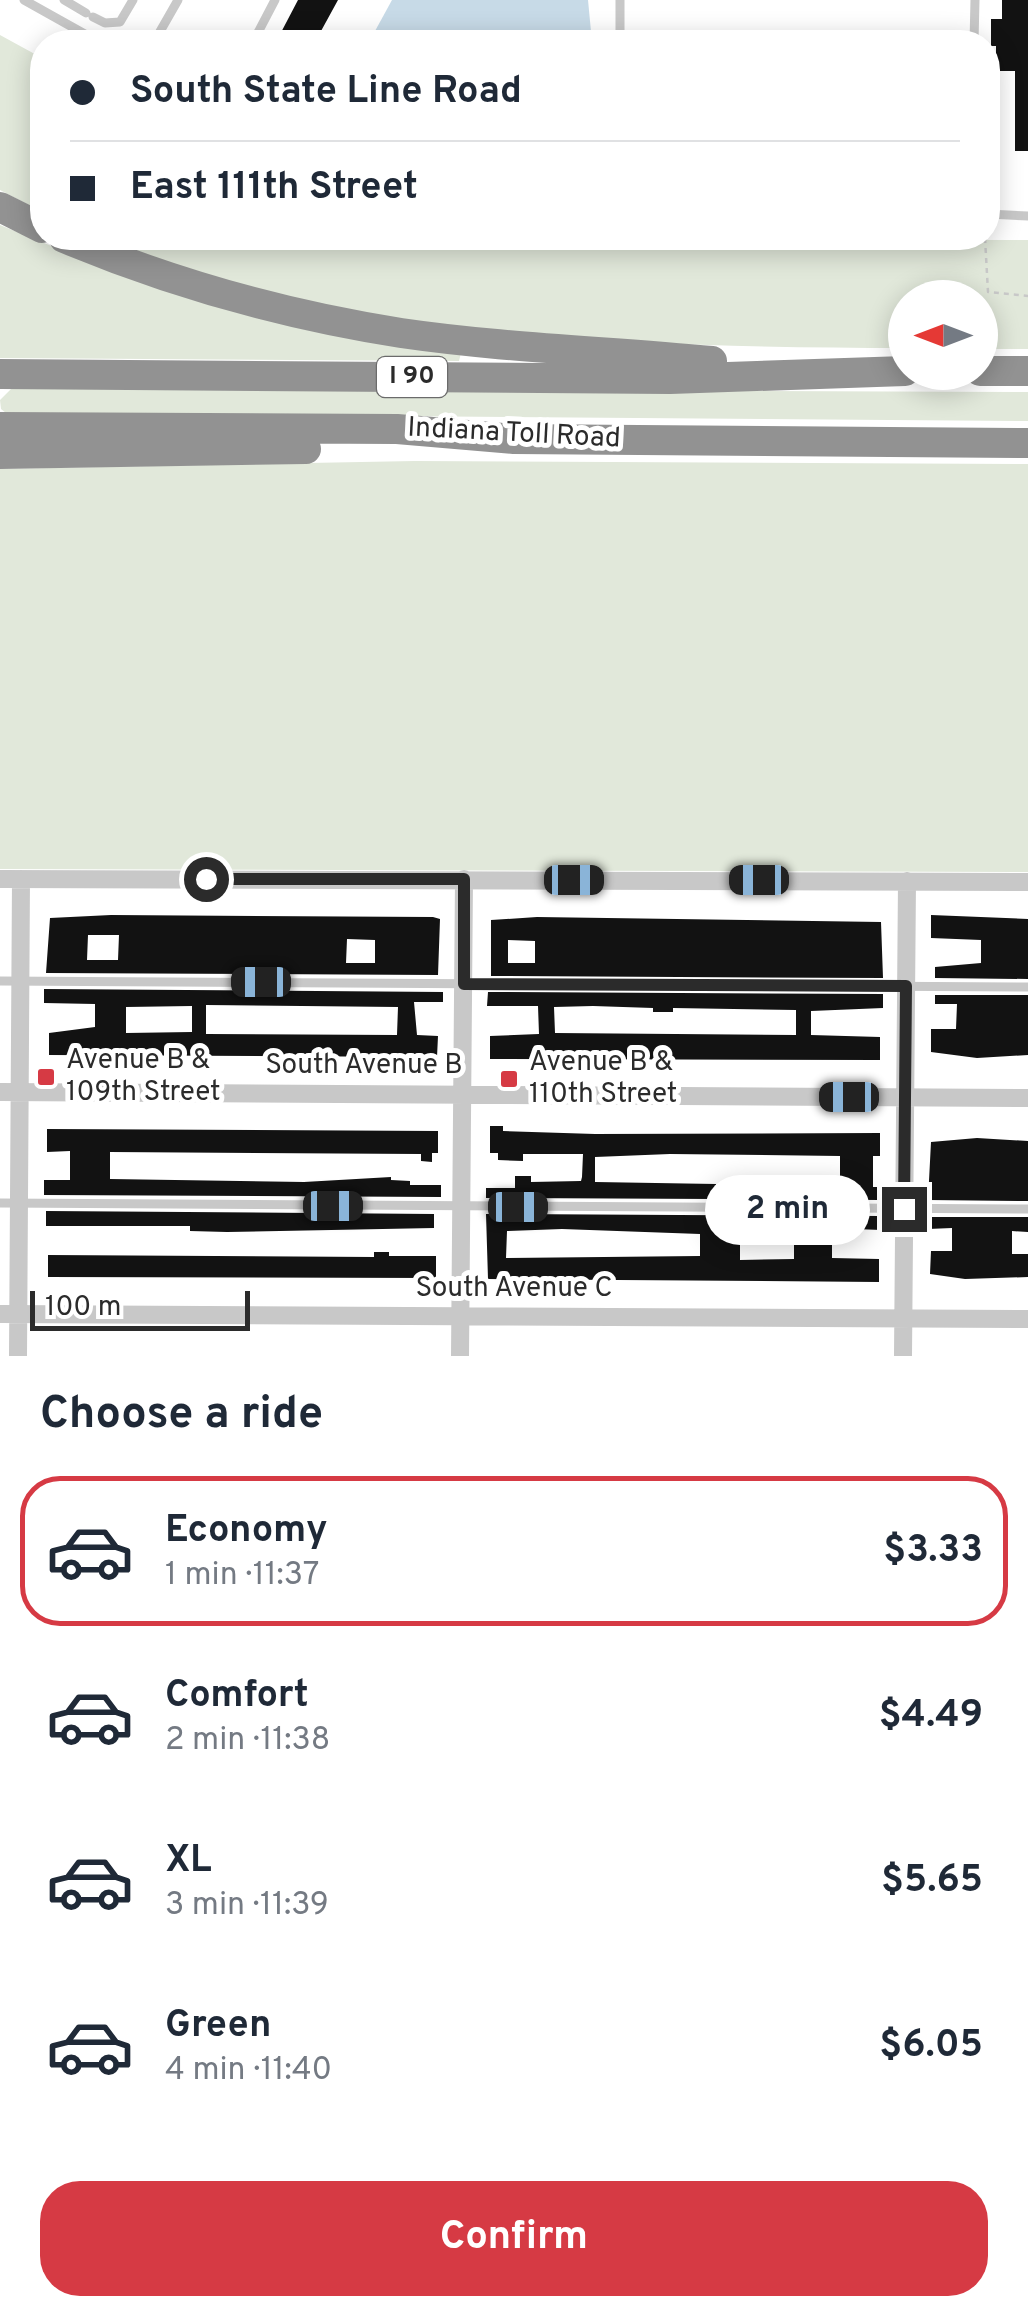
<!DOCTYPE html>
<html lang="en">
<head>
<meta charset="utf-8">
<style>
  :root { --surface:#fff; --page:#f6f6f7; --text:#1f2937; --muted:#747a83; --line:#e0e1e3; --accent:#d63a44 }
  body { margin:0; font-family:Overpass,sans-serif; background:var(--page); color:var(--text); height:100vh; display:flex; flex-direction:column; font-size:38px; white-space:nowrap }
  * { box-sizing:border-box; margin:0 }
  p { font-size:32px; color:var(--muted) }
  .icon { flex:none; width:55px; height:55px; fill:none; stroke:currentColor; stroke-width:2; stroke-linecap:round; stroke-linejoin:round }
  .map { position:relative; height:1356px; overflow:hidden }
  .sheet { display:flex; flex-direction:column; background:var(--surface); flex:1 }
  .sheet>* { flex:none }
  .banner { position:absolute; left:30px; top:30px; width:970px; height:220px; border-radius:40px; box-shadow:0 5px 25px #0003; display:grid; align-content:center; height:220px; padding:0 40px; background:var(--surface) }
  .needle { width:65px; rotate:270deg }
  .controls { position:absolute; left:888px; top:280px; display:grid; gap:20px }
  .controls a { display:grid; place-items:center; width:110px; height:110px; border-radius:50%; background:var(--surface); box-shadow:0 5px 25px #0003; font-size:50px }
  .scale { position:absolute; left:30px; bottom:25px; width:220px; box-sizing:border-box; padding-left:10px; border:5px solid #2b2b2b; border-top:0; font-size:28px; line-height:35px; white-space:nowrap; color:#2b2b2b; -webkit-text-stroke:8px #fff; paint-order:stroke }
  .end { position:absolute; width:45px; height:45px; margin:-22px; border:12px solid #2b2b2b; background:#fff; box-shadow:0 0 0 5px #fff }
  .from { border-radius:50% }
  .bubble { position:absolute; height:70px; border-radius:35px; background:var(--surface); box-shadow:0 5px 25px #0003; font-size:32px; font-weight:700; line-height:70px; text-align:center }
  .car { position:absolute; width:30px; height:60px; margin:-30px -15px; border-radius:12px; box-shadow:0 0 8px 2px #0007; background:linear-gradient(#222 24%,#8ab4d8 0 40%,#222 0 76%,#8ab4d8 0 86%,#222 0) }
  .banner b { display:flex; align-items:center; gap:35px; height:95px; font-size:38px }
  .banner b+b { border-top:2px solid var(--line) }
  .banner i { width:25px; height:25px; background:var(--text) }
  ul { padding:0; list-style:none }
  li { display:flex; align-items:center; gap:30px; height:150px; margin:0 20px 15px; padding:0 20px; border:5px solid transparent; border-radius:40px }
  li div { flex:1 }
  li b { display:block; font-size:38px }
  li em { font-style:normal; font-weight:700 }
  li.selected { border-color:var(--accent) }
  li>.icon { width:90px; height:90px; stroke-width:1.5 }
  h2 { padding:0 40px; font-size:45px; line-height:120px }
  .button { display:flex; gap:20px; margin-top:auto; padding:20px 40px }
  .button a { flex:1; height:115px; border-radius:40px; background:var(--accent); color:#fff; font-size:40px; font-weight:700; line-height:115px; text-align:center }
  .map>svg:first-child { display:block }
</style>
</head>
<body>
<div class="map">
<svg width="1028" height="1356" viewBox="0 0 1028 1356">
  <rect width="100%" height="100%" fill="#fff"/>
  <!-- green -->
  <path fill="#e1e8da" d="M0,35L42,58V212L0,190Z
    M0,225C159,291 288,336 461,353L459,361L0,358Z
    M102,238L1028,240V349H980V298H905V348C647,347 341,341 102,238Z
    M12,388L1028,392V421L6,413L1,409L0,400Z
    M415,461L1028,464V872L0,869V469Z"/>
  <!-- water -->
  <path fill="#c7dae7" d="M392,0H588L592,42H369Z"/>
  <!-- building -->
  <path fill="#121212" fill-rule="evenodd" d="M298,0H338L315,42H276Z
    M1002,0H1028V151H1015V71H996V46H991V19H1002Z
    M111,915L433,917L440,919L438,975L46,973L50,918ZM88,935H119L118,960H87ZM347,939L375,940V963H346Z
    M931,915L1028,919V979L935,978V967L981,963V940L931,938Z
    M537,917L881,922L883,978L491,976V920ZM508,940L535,941V963H508Z
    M44,989L443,992V1002H414L417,1035L438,1036L437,1057L49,1055V1033L95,1027V1004L44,1003ZM206,1005L398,1007L397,1035L206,1034ZM192,1006V1032L126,1033V1007Z
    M488,992L883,994V1008L811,1011V1035L880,1037V1060L490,1059V1036L539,1034L538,1006H487ZM593,1006L653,1008V1012H673V1008L796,1010V1035L555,1033L554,1007Z
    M935,995H1028V1055L977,1058L931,1052V1029H956L957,1004H935Z
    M490,1126H503V1131L595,1134L880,1133V1156H873V1187H881V1200L745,1199V1194H721V1181L840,1184V1156L670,1154L595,1157V1182L716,1184L717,1199L486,1198V1188H515V1176H531V1182L581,1181L582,1177L583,1154H523V1161L498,1160V1153H490Z
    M47,1129L438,1131V1153H432V1162L421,1161V1154L110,1152V1179L304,1182L391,1177V1180L410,1181V1185H441V1197L44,1195V1180H70V1151L47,1152Z
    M977,1138L1028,1141V1201L928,1200L931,1142Z
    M46,1211L434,1214V1228L227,1232L190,1231V1226H46Z
    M486,1214L881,1216V1230L855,1229V1236H832V1258L879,1259V1282L488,1279ZM562,1229L700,1234V1256L506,1258L507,1231ZM740,1231L794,1232V1259L740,1260Z
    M928,1217H1028V1232L1012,1231V1254H1028V1277L965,1279L930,1274L931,1251H952V1228L928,1229Z
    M374,1252H389V1256H436V1278L48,1277V1255L374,1257Z"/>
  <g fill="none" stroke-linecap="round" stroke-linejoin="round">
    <!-- path -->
    <path stroke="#c8c8c8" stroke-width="2.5" stroke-dasharray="5 5" stroke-linecap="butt" d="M985,238L988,292L1028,296"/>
    <!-- lane -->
    <path stroke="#c8c8c8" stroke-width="9" d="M24,0L99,42
      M64,0L86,13
      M93,17L105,23L120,22L133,0
      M154,42L178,0
      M253,42L275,0
      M620,42V0
      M974,42L975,0
      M988,214L1028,216
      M0,981L1028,987
      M0,1203L1028,1209"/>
    <!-- street -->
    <path stroke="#c8c8c8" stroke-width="18" d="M0,879L1028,882
      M0,1092L1028,1098
      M0,1314L1028,1319
      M18,1356L21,879
      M460,1356L464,879
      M903,1356L907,881"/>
    <!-- highway -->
    <path stroke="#929292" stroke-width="30" d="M0,207L42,228
      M64,238C172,283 285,315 401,333C504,348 608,351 712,361
      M980,371H1028
      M0,374L670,379L905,371
      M0,427L397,429L514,439L1028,443
      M0,454L306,449"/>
  </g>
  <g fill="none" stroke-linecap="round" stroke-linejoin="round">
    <!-- route -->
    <path stroke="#2b2b2b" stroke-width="12" d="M206,879H464V984L906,986L904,1209"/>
  </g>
  <!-- markers -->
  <g fill="#d63a44" stroke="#fff" stroke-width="4">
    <rect x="36" y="1067" width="20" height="20" rx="5"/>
    <rect x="499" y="1069" width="20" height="20" rx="5"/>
  </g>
  <g text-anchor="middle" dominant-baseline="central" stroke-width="10" stroke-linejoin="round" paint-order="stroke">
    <!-- shield labels -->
    <rect fill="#fff" stroke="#6b6b6b" stroke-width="2.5" x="377" y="357" width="70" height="40" rx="8"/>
    <g font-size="25" font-weight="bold" fill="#2b2b2b">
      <text x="412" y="377">I 90</text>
    </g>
    <!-- street labels -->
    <g font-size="28" fill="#2b2b2b" stroke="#fff">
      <text transform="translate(514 434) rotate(3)">Indiana Toll Road</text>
      <text x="364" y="1066">South Avenue B</text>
      <text x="514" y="1289">South Avenue C</text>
    </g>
    <!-- poi labels -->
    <g font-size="28" fill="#2b2b2b" stroke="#fff" text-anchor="start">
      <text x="66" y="1061">Avenue B &amp;<tspan x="66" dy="32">109th Street</tspan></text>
      <text x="529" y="1063">Avenue B &amp;<tspan x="529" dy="32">110th Street</tspan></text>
    </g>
  </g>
</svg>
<div class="controls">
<a><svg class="needle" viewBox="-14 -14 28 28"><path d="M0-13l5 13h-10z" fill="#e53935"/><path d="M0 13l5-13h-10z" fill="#747a83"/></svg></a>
</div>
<div class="scale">100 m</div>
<i class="end from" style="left:206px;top:879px"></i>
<i class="end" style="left:904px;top:1209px"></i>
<div class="bubble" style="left:705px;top:1175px;width:165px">2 min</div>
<i class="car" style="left:574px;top:880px;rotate:90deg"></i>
<i class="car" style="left:759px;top:880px;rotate:270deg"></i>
<i class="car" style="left:261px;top:982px;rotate:270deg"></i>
<i class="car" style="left:849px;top:1097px;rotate:270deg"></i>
<i class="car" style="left:333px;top:1206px;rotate:90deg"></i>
<i class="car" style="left:518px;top:1207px;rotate:90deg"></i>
<div class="banner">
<b><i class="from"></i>South State Line Road</b>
<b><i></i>East 111th Street</b>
</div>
</div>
<section class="sheet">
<h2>Choose a ride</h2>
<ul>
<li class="selected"><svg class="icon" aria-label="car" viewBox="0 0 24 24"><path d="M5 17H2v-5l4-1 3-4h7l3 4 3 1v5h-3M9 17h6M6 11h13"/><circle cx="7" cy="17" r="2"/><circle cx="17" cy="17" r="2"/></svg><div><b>Economy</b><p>1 min · 11:37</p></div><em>$3.33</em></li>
<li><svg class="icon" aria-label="car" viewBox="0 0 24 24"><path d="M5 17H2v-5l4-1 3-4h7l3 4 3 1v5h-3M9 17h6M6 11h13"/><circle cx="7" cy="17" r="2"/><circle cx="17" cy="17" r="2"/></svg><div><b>Comfort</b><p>2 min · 11:38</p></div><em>$4.49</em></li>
<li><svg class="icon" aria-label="car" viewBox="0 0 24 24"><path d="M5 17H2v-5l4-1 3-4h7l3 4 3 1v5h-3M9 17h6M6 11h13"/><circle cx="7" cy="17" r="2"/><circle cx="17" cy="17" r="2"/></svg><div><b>XL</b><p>3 min · 11:39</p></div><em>$5.65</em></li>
<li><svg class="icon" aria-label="car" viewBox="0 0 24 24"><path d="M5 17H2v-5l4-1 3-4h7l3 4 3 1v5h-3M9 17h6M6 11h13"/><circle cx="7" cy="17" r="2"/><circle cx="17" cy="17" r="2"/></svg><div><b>Green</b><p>4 min · 11:40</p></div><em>$6.05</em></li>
</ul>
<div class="button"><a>Confirm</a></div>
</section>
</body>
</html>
